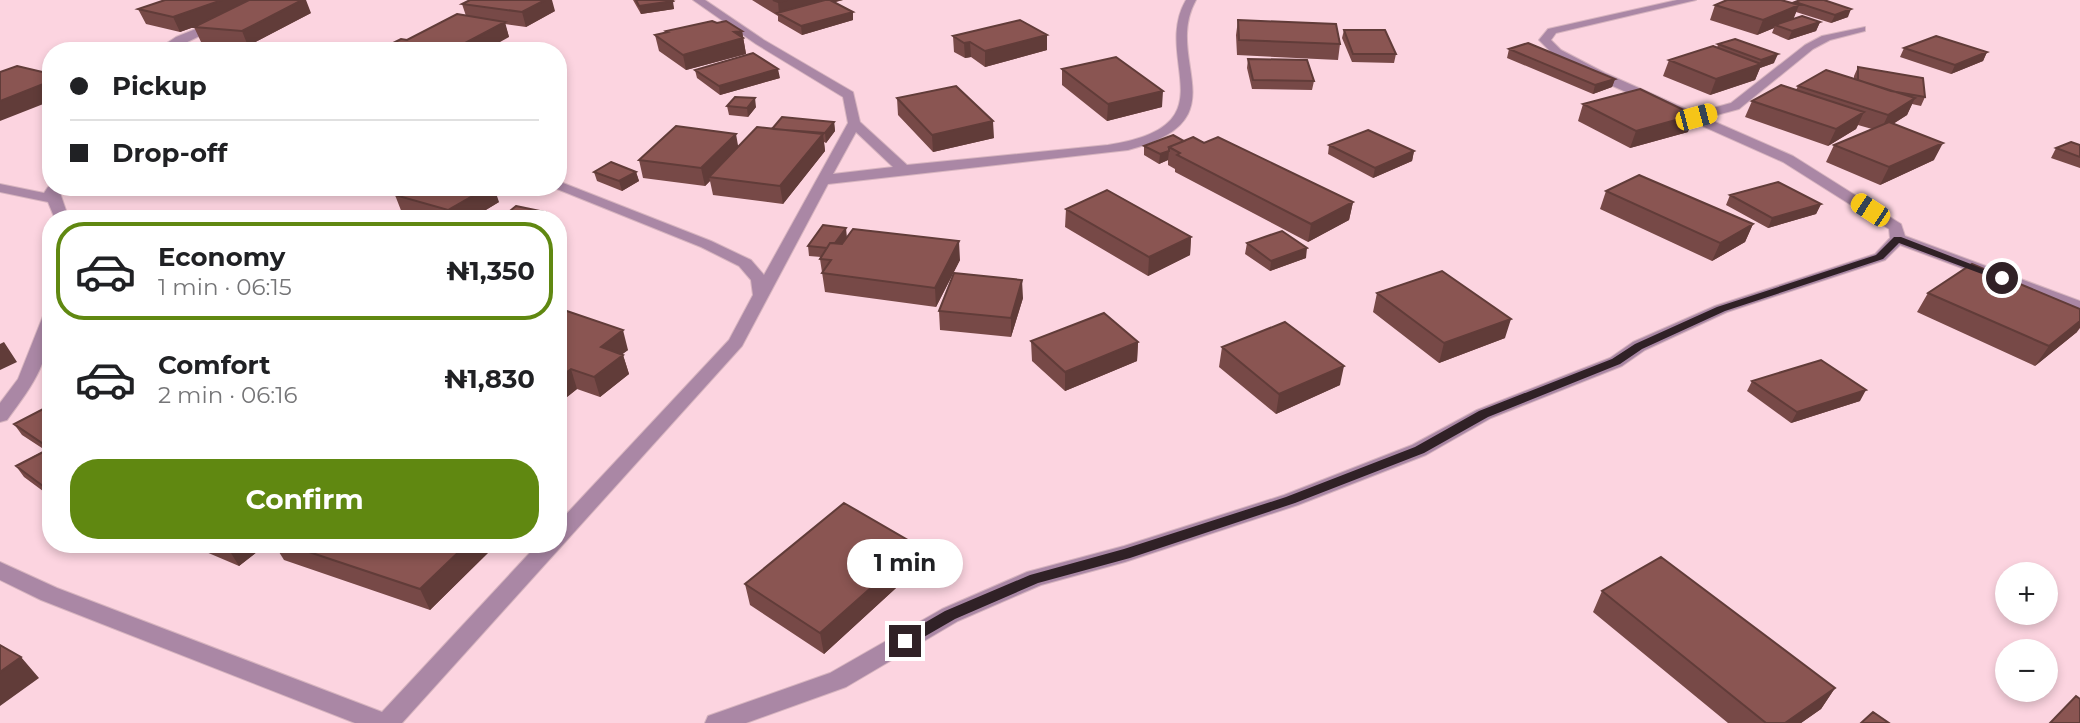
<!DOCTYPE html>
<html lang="en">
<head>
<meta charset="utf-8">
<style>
  :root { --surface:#fff; --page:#f2f2f2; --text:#202124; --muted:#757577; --line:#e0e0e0; --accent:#608811 }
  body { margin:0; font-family:Montserrat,sans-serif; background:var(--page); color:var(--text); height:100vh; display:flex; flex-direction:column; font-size:26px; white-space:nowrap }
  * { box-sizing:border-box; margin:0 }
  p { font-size:23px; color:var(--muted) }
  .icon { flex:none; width:38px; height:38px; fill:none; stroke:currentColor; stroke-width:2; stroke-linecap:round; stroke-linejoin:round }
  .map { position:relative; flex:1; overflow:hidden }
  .details { position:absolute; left:42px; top:210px; width:525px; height:343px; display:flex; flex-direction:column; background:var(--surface); border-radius:28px; box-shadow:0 4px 10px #0003 }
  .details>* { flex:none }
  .hud { position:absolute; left:42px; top:42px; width:525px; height:154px; border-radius:28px; box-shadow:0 4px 10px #0003; display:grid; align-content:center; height:154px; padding:0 28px; background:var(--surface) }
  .tools { position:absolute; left:1995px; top:562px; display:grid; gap:14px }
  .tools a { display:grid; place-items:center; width:63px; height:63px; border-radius:50%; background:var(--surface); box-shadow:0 4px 10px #0003; font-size:35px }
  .end { position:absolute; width:32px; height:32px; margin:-16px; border:9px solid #302126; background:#fff; box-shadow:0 0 0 4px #fff }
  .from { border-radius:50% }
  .bubble { position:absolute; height:49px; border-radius:24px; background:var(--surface); box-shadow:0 4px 10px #0003; font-size:23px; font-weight:700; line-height:49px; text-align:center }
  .car { position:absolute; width:21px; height:42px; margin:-21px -10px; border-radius:9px; box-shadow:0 0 5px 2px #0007; background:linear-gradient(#f5c518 24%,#345 0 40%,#f5c518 0 76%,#345 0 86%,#f5c518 0) }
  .hud b { display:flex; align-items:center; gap:24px; height:66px; font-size:26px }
  .hud b+b { border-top:2px solid var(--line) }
  .hud i { width:18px; height:18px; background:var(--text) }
  ul { padding:12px 0 0; list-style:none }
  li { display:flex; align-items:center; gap:21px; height:98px; margin:0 14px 10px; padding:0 14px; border:4px solid transparent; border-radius:28px }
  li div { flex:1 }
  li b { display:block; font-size:26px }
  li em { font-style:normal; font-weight:700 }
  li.selected { border-color:var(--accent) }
  li>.icon { width:63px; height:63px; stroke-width:1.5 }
  .primary-button { display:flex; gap:14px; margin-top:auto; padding:14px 28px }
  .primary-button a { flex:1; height:80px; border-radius:28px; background:var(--accent); color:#fff; font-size:28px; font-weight:700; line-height:80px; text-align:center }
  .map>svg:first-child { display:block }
</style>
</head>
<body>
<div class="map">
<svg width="2080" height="723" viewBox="0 0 2080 723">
  <rect width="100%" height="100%" fill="#fcd4e0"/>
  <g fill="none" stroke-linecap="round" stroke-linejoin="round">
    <!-- minor casing -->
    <g stroke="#d7b4bf" stroke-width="2">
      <path id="minor" d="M693,0H705L764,40L853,92L860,122L907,165L1108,145C1233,126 1151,60 1186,0H1196C1162,61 1243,120 1128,150L828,184L742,346L402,723H355L41,600L0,580V562L57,588L382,712L538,544H558V523L729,340L753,295L751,280L739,266L701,247L552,187H558V182L563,183L711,241L751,260L764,275L848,123L843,97L756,44ZM856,132L893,167L833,174Z
        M1677,0H1696L1556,33L1551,40L1561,50L1605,73L1695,113L1731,103L1805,45L1822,36L1865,27V31L1830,40L1813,49L1739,109L1706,118L1793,156L1901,224L1905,236L2080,301V312L1900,245L1885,260L1727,312L1645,350L1622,366L1491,418L1426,455L1298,505L1125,562L1041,585L958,621L846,687L746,723H705L708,716L830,673L942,609L1027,572L1124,546L1284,495L1412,445L1477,410L1610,358L1633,342L1715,306L1875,254L1890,238L1889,229L1783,162L1597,79L1553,54L1539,40L1548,29Z
        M218,20L222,21V25L169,51H155L176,37Z
        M0,184L44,193L48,187H58L69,219H55L48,202L0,192Z
        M51,311C51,361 35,382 7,420L0,422V403L18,379L43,316Z"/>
    </g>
    <!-- minor -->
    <use href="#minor" fill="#aa87a5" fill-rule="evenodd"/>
  </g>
  <!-- wall -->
  <path fill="#774947" d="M633,0H676L672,1L674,9L641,14Z
    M752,0H843L835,2L853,12V20L802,35L778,21V16Z
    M1795,2L1848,17L1831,23L1796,12L1793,19L1820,22L1816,31L1788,40L1772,33L1774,28L1757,35L1710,20L1715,5L1794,4Z
    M462,4L555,11L526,27L505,24L509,37L407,40L466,16Z
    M138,9L311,13L248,46L201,42L194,27L180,32L146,24Z
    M1238,20L1340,44L1338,60L1237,55L1236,35Z
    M717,23L742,31L746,54L686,70L659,51L655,35L666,32V31Z
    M1344,30L1396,54L1394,63L1352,62L1342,38Z
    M1047,35V50L985,67L971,57L965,58L954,52L953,36Z
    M1718,44L1774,63L1760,68L1755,80L1710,95L1663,76L1669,60L1717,48Z
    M1904,48L1987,52L1983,61L1951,74L1900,57Z
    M1509,49L1615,79L1612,87L1593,94L1507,58Z
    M1248,59L1314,81L1312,90L1252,89L1247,68Z
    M1858,67L1925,97L1921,106L1912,104L1907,115L1893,124L1934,160L1880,185L1826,162L1834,145L1872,129L1858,125L1856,129L1828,146L1745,117L1752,101L1796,90L1798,86L1854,79V76Z
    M1062,69L1162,107L1107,121L1062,85Z
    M695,70L780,78L720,95L697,78Z
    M897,98L994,138L933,152L898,115Z
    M1583,104L1688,132L1630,148L1578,121Z
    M727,106L756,107L748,117L729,115Z
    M834,122L835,131L826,143L824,142L825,151L783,204L713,195L710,181L705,186L643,178L639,160L739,146L772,128Z
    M1184,141L1204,143L1353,202L1349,220L1308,242L1175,172V169L1168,165V160L1159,164L1144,155V146Z
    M1329,145L1414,151L1412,161L1373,178L1328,154Z
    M2080,145V168L2051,158L2056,148Z
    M594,172H636L639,181L622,191L597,181Z
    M255,187H288L277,195L258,193Z
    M1606,191L1753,224L1745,242L1712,261L1600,209Z
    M395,195L499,202L474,217L487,219H421L402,213Z
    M1730,195L1821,204L1816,214L1768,228L1726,205Z
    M1066,209L1191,237L1190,255L1148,276L1065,227Z
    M847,237L960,260L936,307L825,292L820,259L821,257L809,256L808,246Z
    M1247,243L1306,258L1270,271L1245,254Z
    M1377,293L1505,338L1439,363L1373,312Z
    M1928,293L2077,332L2035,366L1917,312Z
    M1023,298L1011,337L940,330L939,311Z
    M558,308L628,350L622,354L623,355L629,374L600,397L577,389L567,397L558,394Z
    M1031,341L1138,342L1137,361L1065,391L1032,361Z
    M1222,347L1340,385L1276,414L1219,367Z
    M1752,381L1860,401L1791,423L1747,391Z
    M51,405V497L24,477L16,466L45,450L22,435L14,424Z
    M191,544H267L239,566L192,546Z
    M274,544H497L430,610L284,560Z
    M920,566L824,654L750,605L745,584Z
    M1602,591L1835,688L1821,709L1801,723H1728L1593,612Z"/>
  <!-- shaded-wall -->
  <path fill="#613c39" d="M222,0H257L258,4L180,32L173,17Z
    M302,0H306L311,13L248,46L242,31Z
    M545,0H552L555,11L526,27L522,12Z
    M787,0H843L783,16L779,14L778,2Z
    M673,1L674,9L641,14L639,6Z
    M1799,5L1793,20L1775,25L1774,28L1757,35L1763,20Z
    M1851,9L1848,17L1831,23L1835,15Z
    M853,12V20L802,35L801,26Z
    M505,22L509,37L484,51H450Z
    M1820,22L1816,31L1788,40L1792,31Z
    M742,31L746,54L686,70L683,55L734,32Z
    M1047,35V50L985,67V51Z
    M970,42L971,57L965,58L964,43Z
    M1987,52L1983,61L1951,74L1955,65Z
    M1778,54L1774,63L1760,68L1755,80L1710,95L1716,79L1759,65L1761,60Z
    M778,69L780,78L720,95L719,86Z
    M1615,79L1612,87L1593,94L1595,85Z
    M51,81V101L0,121V101Z
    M1163,91L1162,107L1107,121L1108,104Z
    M755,98L756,107L748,117L747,108Z
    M1915,98L1907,115L1880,132L1888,115Z
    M1864,112L1856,129L1828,146L1836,129Z
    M1694,115L1688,132L1630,148L1636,131Z
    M993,121L994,138L933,152L932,135Z
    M834,122L835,131L826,143L825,133Z
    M736,134L739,151L709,177L710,181L705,186L701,168Z
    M823,134L825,151L783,204L780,186Z
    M1943,143L1934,160L1880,185L1889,167Z
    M1169,151L1168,160L1159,164L1160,154Z
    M1414,151L1412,161L1373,178L1375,168Z
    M636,172L639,181L622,191L619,181Z
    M273,187H288L277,195Z
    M488,187H494L499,202L471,219H451L448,210Z
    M1353,202L1349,220L1308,242L1311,224Z
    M1821,204L1816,214L1768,228L1772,218Z
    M545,212L548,219H536Z
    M1753,224L1745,242L1712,261L1720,243Z
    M846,228L847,238L833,259L831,249Z
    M1191,237L1190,255L1148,276L1149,257Z
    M959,241L960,260L936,307L935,288Z
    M1307,248L1306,258L1270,271L1271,261Z
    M1022,280L1023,298L1011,337V318Z
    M1511,319L1505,338L1439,363L1444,343Z
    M2080,321V328L2077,332L2035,366L2049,346Z
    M623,330L628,350L607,366L601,347Z
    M4,342L17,362L0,370V344Z
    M1138,342L1137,361L1065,391V372Z
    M623,355L629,374L600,397L594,377Z
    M1344,366L1340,385L1276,414L1279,394Z
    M571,369L577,389L567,397L560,377Z
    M1866,390L1860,401L1791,423L1797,412Z
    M51,442V452L45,445Z
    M228,544H267L239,566L226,545Z
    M467,544H497L430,610L420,589Z
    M918,546L920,566L824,654L820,633Z
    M21,657L39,678L0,706V672Z
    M1835,688L1821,709L1801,723H1785Z"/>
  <!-- building -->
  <path fill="#8a5552" stroke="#613c39" stroke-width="2" d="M165,0H222L173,17L138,9Z
    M249,0H302L242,31L194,27Z
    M470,0H545L522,12L462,4Z
    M636,0H672L673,1L639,6Z
    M773,0H787L778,2Z
    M825,0H830L853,12L801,26L777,13Z
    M1727,0H1781L1799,5L1763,20L1715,5Z
    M1800,0H1824L1851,9L1835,15L1795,2Z
    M457,14L505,22L450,51H377L401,39L407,40Z
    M1802,16L1820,22L1792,31L1775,25Z
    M1020,20L1047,35L985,51L970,42L964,43L953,36Z
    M1238,20L1336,24L1340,44L1239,40Z
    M712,21L717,23L726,21L742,31L734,32L743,38L683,55L655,35L668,32L666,31Z
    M1344,30H1385L1396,54H1353Z
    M1936,36L1987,52L1955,65L1904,48Z
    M1735,39L1778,54L1761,60L1718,44Z
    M1528,43L1615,79L1595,85L1509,49Z
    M1713,46L1761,64L1716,79L1669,60Z
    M753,53L778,69L719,86L695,70Z
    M1116,57L1163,91L1108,104L1062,69Z
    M1248,59L1307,60L1314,81L1253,80Z
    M17,66L51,74V81L0,101V72Z
    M1858,67L1923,78L1925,97L1891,91L1858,80Z
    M1826,70L1915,98L1888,115L1798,86Z
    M1781,85L1864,112L1836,129L1752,101Z
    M956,86L993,121L932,135L897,98Z
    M1640,89L1694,115L1636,131L1583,104Z
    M735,97L755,98L747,108L727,106Z
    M782,117L834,122L825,133L772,129Z
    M1889,122L1943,143L1889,167L1834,145Z
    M676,126L736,134L701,168L639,160Z
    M757,127L823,134L780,186L709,177Z
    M1368,130L1414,151L1375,168L1329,145Z
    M1173,135L1184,141L1169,147V151L1160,154L1144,146Z
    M1193,137L1204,143L1218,137L1353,202L1311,224L1177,155L1180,153L1169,147Z
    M2071,142L2080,145V157L2056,148Z
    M611,162L636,172L619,181L594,172Z
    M1639,175L1753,224L1720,243L1606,191Z
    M1778,182L1821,204L1772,218L1730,195Z
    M410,187H488L448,210L395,195Z
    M1107,190L1191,237L1149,257L1066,209Z
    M516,206L545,212L536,219H500Z
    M468,215L487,219H463Z
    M823,225L846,228L835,243H830L827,248L808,246Z
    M853,229L959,241L935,288L822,273L831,260L820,259L830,243L842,244Z
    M1282,231L1307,248L1271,261L1247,243Z
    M1972,264L2080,309V321L2049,346L1928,293Z
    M1442,271L1511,319L1444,343L1377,293Z
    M954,273L1022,280L1011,318L939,311Z
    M558,308L623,330L601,347L623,355L594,377L571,369L560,377H558Z
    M1104,313L1138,342L1065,372L1031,341Z
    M1285,322L1344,366L1279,394L1222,347Z
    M1821,360L1866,390L1797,412L1752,381Z
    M51,405V442L45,445L14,424Z
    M51,448V492L16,466Z
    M844,503L918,546L820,633L745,584Z
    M285,544H467L420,589Z
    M1661,557L1835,688L1785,723H1766L1602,591Z
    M0,645L21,657L0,672Z
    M2076,696L2080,699V723H2050Z
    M1873,712L1889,723H1861Z"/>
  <!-- route -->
  <path fill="#302126" d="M1894,237H1901L2007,278L1998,280L1899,243L1883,259L1725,311L1642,349L1620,364L1488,417L1424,453L1295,503L1130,558L1038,583L955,619L910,645L905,647L897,641L900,637L945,611L1030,575L1124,549L1286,497L1415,447L1479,411L1612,359L1635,344L1717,307L1876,255Z"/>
</svg>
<div class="tools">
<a>+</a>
<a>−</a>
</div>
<i class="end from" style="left:2002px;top:278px"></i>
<i class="end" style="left:905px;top:641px"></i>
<div class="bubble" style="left:847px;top:539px;width:116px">1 min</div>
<i class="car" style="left:1696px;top:117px;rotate:75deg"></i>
<i class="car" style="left:1870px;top:210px;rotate:303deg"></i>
<div class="hud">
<b><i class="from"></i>Pickup</b>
<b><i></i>Drop-off</b>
</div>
<section class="details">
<ul>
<li class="selected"><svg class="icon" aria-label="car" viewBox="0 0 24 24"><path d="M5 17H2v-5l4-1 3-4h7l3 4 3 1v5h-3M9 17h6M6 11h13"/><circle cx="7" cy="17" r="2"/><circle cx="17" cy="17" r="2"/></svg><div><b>Economy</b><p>1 min · 06:15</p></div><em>₦1,350</em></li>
<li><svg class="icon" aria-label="car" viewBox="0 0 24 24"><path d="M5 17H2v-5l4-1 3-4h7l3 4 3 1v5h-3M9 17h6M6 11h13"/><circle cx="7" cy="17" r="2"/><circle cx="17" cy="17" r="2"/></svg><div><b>Comfort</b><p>2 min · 06:16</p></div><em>₦1,830</em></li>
</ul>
<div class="primary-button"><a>Confirm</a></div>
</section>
</div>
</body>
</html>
